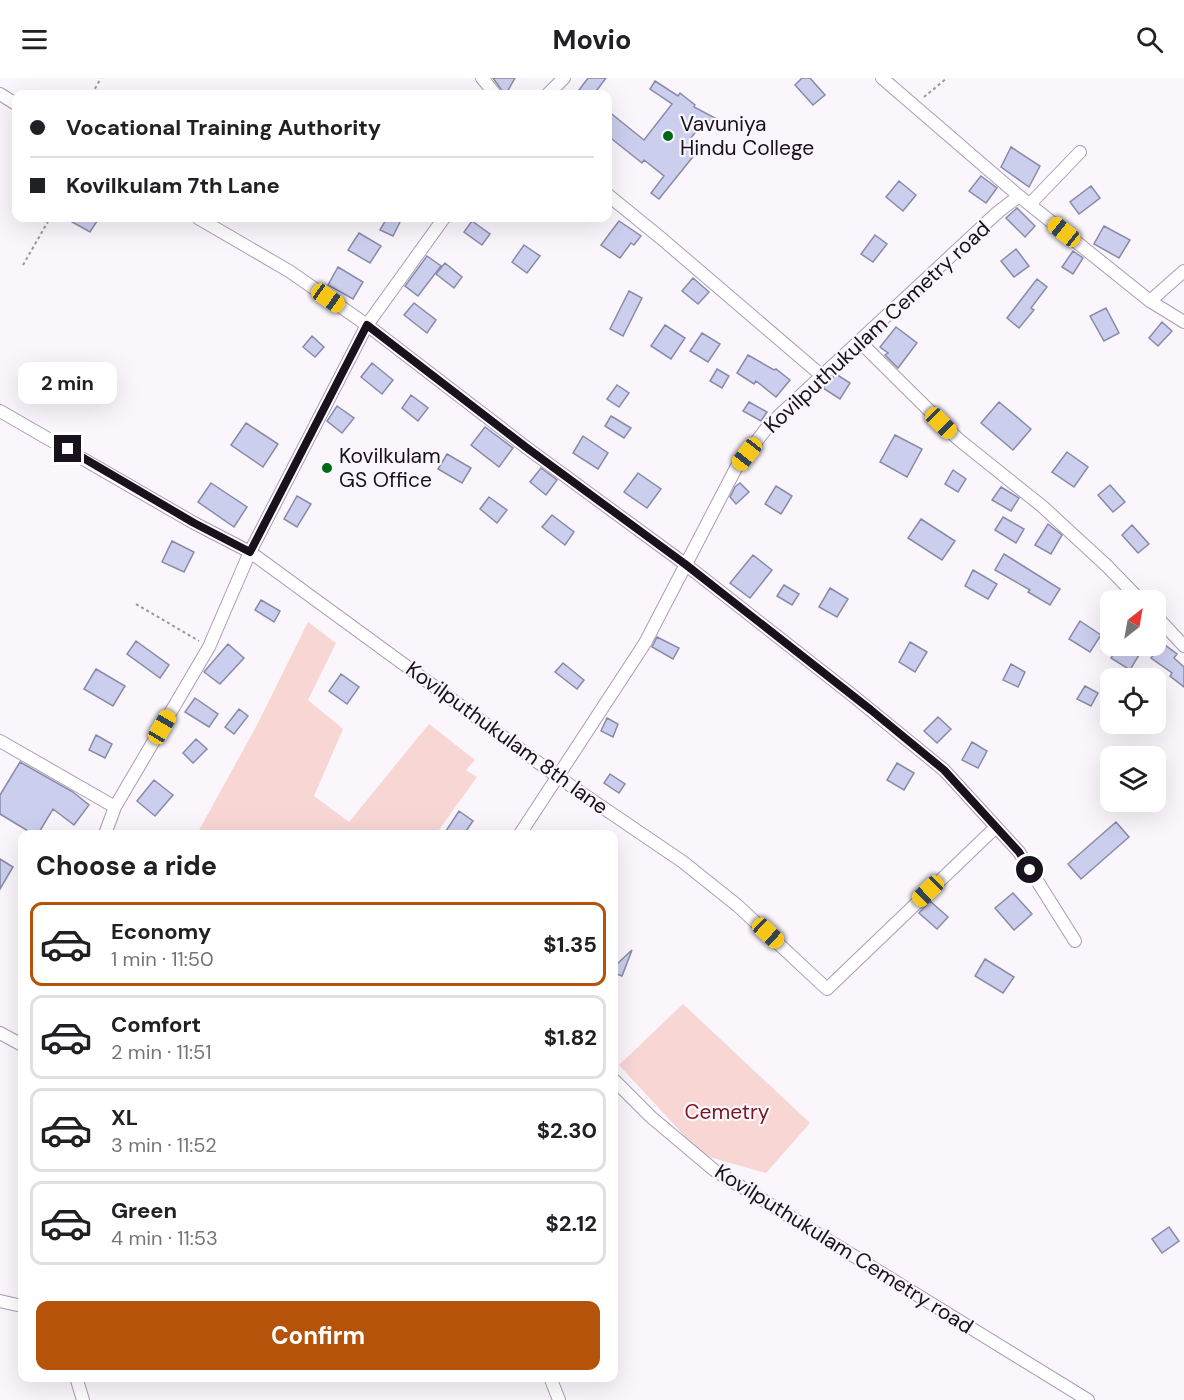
<!DOCTYPE html>
<html lang="en">
<head>
<meta charset="utf-8">
<style>
  :root { --surface:#fff; --page:#f2f2f2; --text:#202124; --muted:#757577; --line:#e0e0e0; --accent:#b45309 }
  body { margin:0; font-family:"DM Sans",sans-serif; background:var(--page); color:var(--text); height:100vh; display:flex; flex-direction:column; font-size:22px; white-space:nowrap }
  * { box-sizing:border-box; margin:0 }
  p { font-size:20px; color:var(--muted) }
  .icon { flex:none; width:33px; height:33px; fill:none; stroke:currentColor; stroke-width:2; stroke-linecap:round; stroke-linejoin:round }
  .map { position:relative; flex:1; overflow:hidden }
  .details { position:absolute; left:18px; top:752px; width:600px; height:552px; display:flex; flex-direction:column; background:var(--surface); border-radius:12px; box-shadow:0 6px 24px #0002 }
  .details>* { flex:none }
  .guide { position:absolute; left:12px; top:12px; width:600px; height:132px; border-radius:12px; box-shadow:0 6px 24px #0002; display:grid; align-content:center; height:132px; padding:0 18px; background:var(--surface) }
  .needle { width:39px; rotate:31deg }
  .tools { position:absolute; left:1100px; top:512px; display:grid; gap:12px }
  .tools a { display:grid; place-items:center; width:66px; height:66px; border-radius:12px; background:var(--surface); box-shadow:0 6px 24px #0002; font-size:30px }
  .end { position:absolute; width:27px; height:27px; margin:-14px; border:8px solid #19121c; background:#fff; box-shadow:0 0 0 3px #fff }
  .from { border-radius:50% }
  .bubble { position:absolute; height:42px; border-radius:12px; background:var(--surface); box-shadow:0 6px 24px #0002; font-size:20px; font-weight:700; line-height:42px; text-align:center }
  .car { position:absolute; width:18px; height:36px; margin:-18px -9px; border-radius:8px; box-shadow:0 0 4px 2px #0007; background:linear-gradient(#f5c518 24%,#345 0 40%,#f5c518 0 76%,#345 0 86%,#f5c518 0) }
  .guide b { display:flex; align-items:center; gap:21px; height:57px; font-size:22px }
  .guide b+b { border-top:2px solid var(--line) }
  .guide i { width:15px; height:15px; background:var(--text) }
  ul { padding:0; list-style:none }
  li { display:flex; align-items:center; gap:18px; height:84px; margin:0 12px 9px; padding:0 6px; border:3px solid var(--line); border-radius:12px }
  li div { flex:1 }
  li b { display:block; font-size:22px }
  li em { font-style:normal; font-weight:700 }
  li.on { border-color:var(--accent) }
  li>.icon { width:54px; height:54px; stroke-width:1.5 }
  h2 { padding:0 18px; font-size:27px; line-height:72px }
  .cta { display:flex; gap:12px; margin-top:auto; padding:12px 18px }
  .cta a { flex:1; height:69px; border-radius:12px; background:var(--accent); color:#fff; font-size:24px; font-weight:700; line-height:69px; text-align:center }
  header { display:flex; justify-content:space-between; align-items:center; height:78px; padding:0 18px; background:var(--surface); font-size:27px; font-weight:700 }
  .map>svg:first-child { display:block }
</style>
</head>
<body>
<header><svg class="icon" aria-label="menu" viewBox="0 0 24 24"><path d="M4 6h16M4 12h16M4 18h16"/></svg>Movio<svg class="icon" aria-label="search" viewBox="0 0 24 24"><circle cx="10" cy="10" r="6"/><path d="M15 15l6 6"/></svg></header>
<div class="map">
<svg width="1184" height="1322" viewBox="0 0 1184 1322">
  <rect width="100%" height="100%" fill="#faf6fc"/>
  <!-- green -->
  <path fill="#f7d6d4" d="M308,544L336,565L308,622L343,651L314,718L349,744L429,646L475,682L466,692L477,699L436,756H197L258,645Z
    M683,926L810,1045L766,1095L702,1077L619,987Z"/>
  <!-- building -->
  <path fill="#cbceed" stroke="#888ba8" stroke-width="1.5" d="M493,0H515L506,16H503L501,11Z
    M588,0H606L594,16H576Z
    M802,0H810L825,17L813,27L795,7Z
    M655,3L678,18L680,15L695,27L694,29L717,41L712,50L703,45L690,61L700,70L659,121L651,115L664,98L644,82L642,85L608,58V33L644,62L672,26L650,11Z
    M1011,69L1040,88L1029,109L1001,89Z
    M981,98L997,110L986,125L969,113Z
    M899,103L916,117L903,133L886,119Z
    M1091,108L1100,120L1079,136L1070,124Z
    M1017,130L1035,148L1025,159L1006,140Z
    M65,140H99L90,154Z
    M387,140H395L401,142L393,158L380,152Z
    M472,143L490,156L482,167L464,154Z
    M619,143L641,158L634,167L631,165L620,180L601,167Z
    M1104,148L1130,162L1119,180L1094,166Z
    M359,155L381,168L370,185L348,172Z
    M875,157L887,166L873,184L861,176Z
    M524,167L540,178L527,195L512,184Z
    M1016,171L1029,188L1014,199L1001,183Z
    M1073,173L1083,180L1073,196L1062,189Z
    M427,178L441,188L418,218L405,208Z
    M445,185L462,199L454,210L436,196Z
    M338,189L363,204L353,221L328,207Z
    M693,200L709,214L698,226L682,213Z
    M1037,201L1047,209L1031,230L1034,232L1019,250L1007,240Z
    M629,213L642,220L623,258L610,251Z
    M414,225L436,242L427,255L404,237Z
    M1106,230L1119,255L1104,263L1090,238Z
    M1162,244L1172,253L1158,268L1149,260Z
    M665,247L685,260L671,281L651,268Z
    M896,249L917,265L898,290L885,277L888,275L880,269Z
    M702,255L720,266L708,284L690,273Z
    M312,258L324,269L315,279L303,269Z
    M748,277L774,292L776,291L790,302L776,319L756,303L754,306L737,295Z
    M372,285L393,302L382,316L361,299Z
    M717,291L729,298L722,310L710,303Z
    M836,296L850,305L840,321L823,310Z
    M617,307L629,315L619,329L607,321Z
    M411,317L428,330L418,343L402,330Z
    M749,324L767,334L761,343L743,333Z
    M999,324L1031,351L1013,372L981,345Z
    M337,328L354,340L342,355L327,343Z
    M611,338L631,350L624,360L605,348Z
    M246,345L278,366L263,389L231,367Z
    M485,349L513,370L499,389L471,367Z
    M895,357L922,371L907,399L880,384Z
    M583,358L608,375L598,391L573,375Z
    M1067,374L1088,389L1074,409L1052,394Z
    M447,376L471,390L462,405L438,391Z
    M541,390L557,402L546,417L530,404Z
    M953,392L966,401L958,414L945,406Z
    M638,395L661,411L647,430L624,414Z
    M211,405L247,429L234,449L198,424Z
    M740,405L749,414L736,426L730,419L735,409Z
    M1110,407L1125,424L1113,434L1098,417Z
    M776,408L792,418L781,436L765,426Z
    M1001,409L1019,420L1011,433L992,422Z
    M297,418L311,426L297,449L284,441Z
    M489,419L507,432L497,445L480,431Z
    M552,437L574,454L565,467L542,449Z
    M1003,439L1024,451L1016,465L995,452Z
    M921,441L955,463L942,482L908,460Z
    M1048,446L1062,457L1051,476L1035,467Z
    M1132,447L1149,466L1138,475L1122,457Z
    M172,463L194,474L184,494L162,484Z
    M1004,476L1060,511L1050,527L1028,514L1030,512L995,492Z
    M753,477L772,492L750,520L730,505Z
    M973,492L997,506L988,521L965,508Z
    M784,507L799,516L792,527L777,518Z
    M830,510L848,521L837,539L819,529Z
    M261,522L280,533L274,544L255,532Z
    M1080,543L1101,557L1090,574L1069,561Z
    M657,559L679,570L673,581L652,569Z
    M136,563L169,587L160,600L127,576Z
    M910,564L927,574L915,594L899,584Z
    M228,566L244,580L220,606L204,594Z
    M1119,567H1134L1142,572L1130,592L1111,580Z
    M1161,567H1165L1177,576L1174,580L1184,589V609L1170,598L1172,595L1151,580Z
    M563,585L584,602L577,611L555,594Z
    M1011,586L1025,594L1018,609L1003,602Z
    M96,591L125,608L113,628L84,611Z
    M341,596L359,609L347,626L329,613Z
    M1085,608L1098,615L1091,628L1077,621Z
    M195,620L218,636L209,649L185,634Z
    M239,631L248,638L234,656L225,649Z
    M938,639L951,651L937,665L924,653Z
    M607,640L618,646L613,659L601,653Z
    M96,657L112,666L105,680L89,672Z
    M196,661L207,671L193,685L183,675Z
    M972,664L987,673L978,690L962,682Z
    M20,684L73,714L89,727L74,747L53,731L38,756H33L0,736V717Z
    M897,685L914,695L904,712L887,702Z
    M610,696L625,706L619,715L604,705Z
    M154,702L173,717L155,738L137,723Z
    M459,733L473,743L464,756H444Z
    M1116,744L1129,759L1081,801L1068,786Z
    M0,781L13,789L0,811Z
    M1013,815L1032,836L1014,852L995,830Z
    M930,823L948,839L937,851L919,835Z
    M632,872L622,898L614,895V884L618,885Z
    M985,881L1014,899L1003,915L975,898Z
    M1169,1149L1179,1163L1162,1175L1152,1161Z"/>
  <g fill="none" stroke-linecap="round" stroke-linejoin="round">
    <!-- minor casing -->
    <g stroke="#ac9bb5" stroke-width="14">
      <path id="minor" d="M482,0L495,16
        M882,0L1019,118L1150,223L1184,244
        M0,16L16,26
        M548,16L564,0
        M608,117L662,161L821,297
        M1030,126L1080,74
        M198,140L289,193L367,247L527,370L685,486L852,617L944,692L1019,774L1075,863
        M1150,223L1184,193
        M859,263L958,361L1043,429L1107,488L1140,522
        M0,333L194,445L250,474L558,699L683,784L738,828L827,911L996,749
        M1155,537L1184,568
        M0,663L115,729
        M105,756L115,729L209,569L250,474L367,247L444,140
        M520,756L645,565L736,390L769,347L998,134L1019,118
        M0,955L22,967
        M614,1002L651,1039L714,1092L1088,1322
        M0,1223L22,1228
        M76,1299L83,1322
        M550,1299L559,1322"/>
    </g>
    <!-- path -->
    <path stroke="#9c969e" stroke-width="2" stroke-dasharray="3 3" stroke-linecap="butt" d="M92,16L101,0
      M924,19L947,0
      M23,187L50,140
      M136,526L199,563"/>
    <!-- minor -->
    <use href="#minor" stroke="#fff" stroke-width="12"/>
  </g>
  <g fill="none" stroke-linecap="round" stroke-linejoin="round">
    <!-- route -->
    <path stroke="#19121c" stroke-width="8" d="M68,371L194,445L250,474L367,247L527,370L685,486L871,632L944,692L1019,774L1030,792"/>
  </g>
  <!-- markers -->
  <g fill="#006917" stroke="#faf6fc" stroke-width="2">
    <circle cx="668" cy="58" r="6"/>
    <circle cx="327" cy="390" r="6"/>
  </g>
  <g text-anchor="middle" dominant-baseline="central" stroke-width="4.5" stroke-linejoin="round" paint-order="stroke">
    <!-- poi labels -->
    <g font-size="21" fill="#19121c" stroke="#faf6fc" text-anchor="start">
      <text x="680" y="46">Vavuniya<tspan x="680" dy="24">Hindu College</tspan></text>
      <text x="339" y="378">Kovilkulam<tspan x="339" dy="24">GS Office</tspan></text>
    </g>
    <!-- street labels -->
    <g font-size="21" fill="#19121c" stroke="#faf6fc">
      <text transform="translate(877 249) rotate(-43)">Kovilputhukulam Cemetry road</text>
      <text transform="translate(507 660) rotate(36)">Kovilputhukulam 8th lane</text>
      <text transform="translate(844 1171) rotate(32)">Kovilputhukulam Cemetry road</text>
    </g>
    <!-- park labels -->
    <g font-size="21" fill="#7c1620" stroke="#faf6fc">
      <text x="727" y="1034">Cemetry</text>
    </g>
  </g>
</svg>
<div class="tools">
<a><svg class="needle" viewBox="-14 -14 28 28"><path d="M0-13l5 13h-10z" fill="#e53935"/><path d="M0 13l5-13h-10z" fill="#757577"/></svg></a>
<a><svg class="icon" aria-label="locate" viewBox="0 0 24 24"><circle cx="12" cy="12" r="6"/><path d="M12 2v4M12 18v4M2 12h4M18 12h4"/></svg></a>
<a><svg class="icon" aria-label="layers" viewBox="0 0 24 24"><path d="M12 4l9 5-9 5-9-5zM3 14l9 5 9-5"/></svg></a>
</div>
<i class="end from" style="left:1030px;top:792px"></i>
<i class="end" style="left:68px;top:371px"></i>
<div class="bubble" style="left:18px;top:284px;width:99px">2 min</div>
<i class="car" style="left:1064px;top:154px;rotate:309deg"></i>
<i class="car" style="left:328px;top:220px;rotate:125deg"></i>
<i class="car" style="left:941px;top:345px;rotate:135deg"></i>
<i class="car" style="left:747px;top:376px;rotate:218deg"></i>
<i class="car" style="left:162px;top:649px;rotate:30deg"></i>
<i class="car" style="left:928px;top:813px;rotate:226deg"></i>
<i class="car" style="left:768px;top:855px;rotate:133deg"></i>
<div class="guide">
<b><i class="from"></i>Vocational Training Authority</b>
<b><i></i>Kovilkulam 7th Lane</b>
</div>
<section class="details">
<h2>Choose a ride</h2>
<ul>
<li class="on"><svg class="icon" aria-label="car" viewBox="0 0 24 24"><path d="M5 17H2v-5l4-1 3-4h7l3 4 3 1v5h-3M9 17h6M6 11h13"/><circle cx="7" cy="17" r="2"/><circle cx="17" cy="17" r="2"/></svg><div><b>Economy</b><p>1 min · 11:50</p></div><em>$1.35</em></li>
<li><svg class="icon" aria-label="car" viewBox="0 0 24 24"><path d="M5 17H2v-5l4-1 3-4h7l3 4 3 1v5h-3M9 17h6M6 11h13"/><circle cx="7" cy="17" r="2"/><circle cx="17" cy="17" r="2"/></svg><div><b>Comfort</b><p>2 min · 11:51</p></div><em>$1.82</em></li>
<li><svg class="icon" aria-label="car" viewBox="0 0 24 24"><path d="M5 17H2v-5l4-1 3-4h7l3 4 3 1v5h-3M9 17h6M6 11h13"/><circle cx="7" cy="17" r="2"/><circle cx="17" cy="17" r="2"/></svg><div><b>XL</b><p>3 min · 11:52</p></div><em>$2.30</em></li>
<li><svg class="icon" aria-label="car" viewBox="0 0 24 24"><path d="M5 17H2v-5l4-1 3-4h7l3 4 3 1v5h-3M9 17h6M6 11h13"/><circle cx="7" cy="17" r="2"/><circle cx="17" cy="17" r="2"/></svg><div><b>Green</b><p>4 min · 11:53</p></div><em>$2.12</em></li>
</ul>
<div class="cta"><a>Confirm</a></div>
</section>
</div>
</body>
</html>
